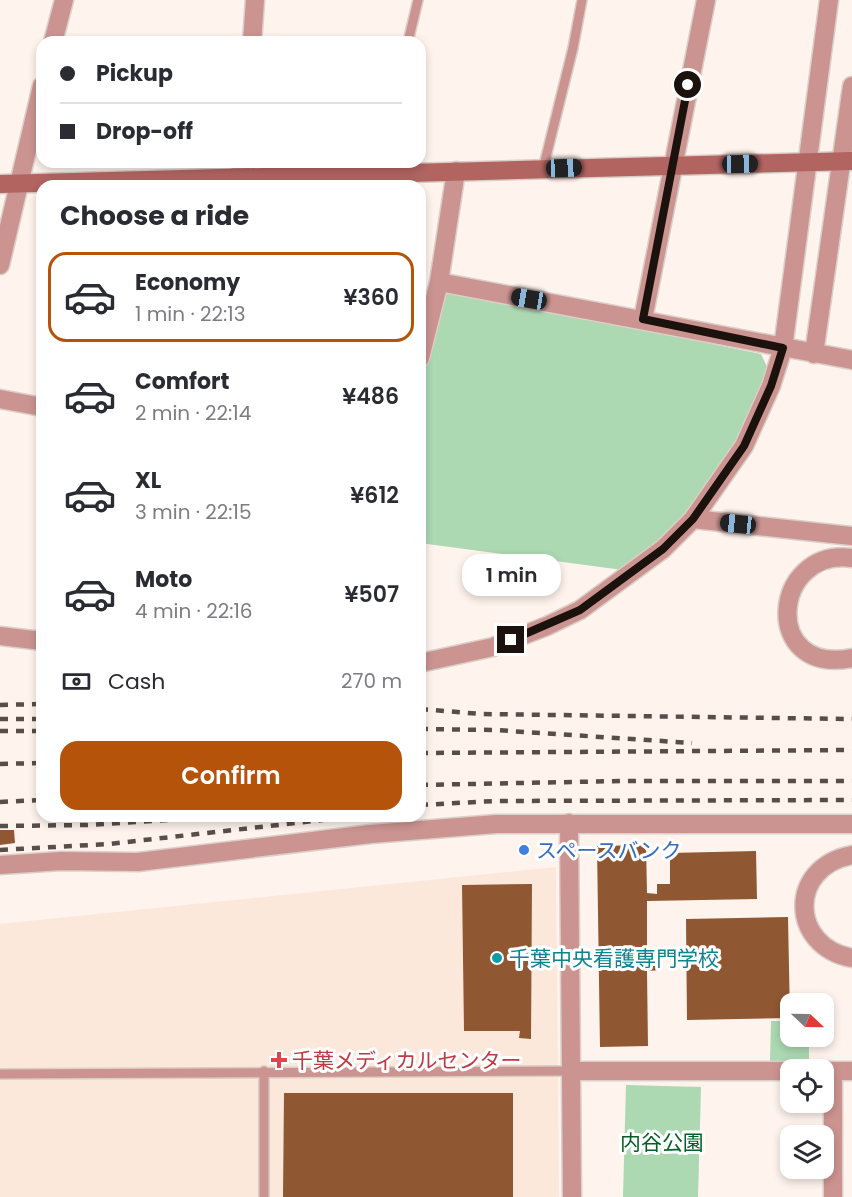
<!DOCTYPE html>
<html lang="en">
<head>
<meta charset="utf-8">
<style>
  :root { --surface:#fff; --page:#f2f2f3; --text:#2b2b33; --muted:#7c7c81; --line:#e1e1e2; --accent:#b45309 }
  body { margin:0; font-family:Poppins,"Noto Sans JP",sans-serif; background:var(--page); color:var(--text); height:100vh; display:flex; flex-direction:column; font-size:22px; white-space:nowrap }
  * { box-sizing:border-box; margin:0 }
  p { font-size:20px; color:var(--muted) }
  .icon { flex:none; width:33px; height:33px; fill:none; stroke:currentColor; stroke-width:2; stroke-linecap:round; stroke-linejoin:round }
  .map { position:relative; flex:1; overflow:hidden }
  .panel { position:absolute; left:36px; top:180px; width:390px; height:642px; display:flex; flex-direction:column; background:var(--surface); border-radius:18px; box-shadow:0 3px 9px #0003 }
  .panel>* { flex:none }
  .guide { position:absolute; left:36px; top:36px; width:390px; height:132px; border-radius:18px; box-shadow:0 3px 9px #0003; display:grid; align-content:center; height:132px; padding:0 24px; background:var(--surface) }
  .needle { width:39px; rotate:112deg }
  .fabs { position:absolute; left:780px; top:993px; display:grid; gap:12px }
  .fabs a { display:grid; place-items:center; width:54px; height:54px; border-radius:12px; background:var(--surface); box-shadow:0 3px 9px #0003; font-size:30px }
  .end { position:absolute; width:27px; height:27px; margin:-14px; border:8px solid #1b120d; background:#fff; box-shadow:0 0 0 3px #fff }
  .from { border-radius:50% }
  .bubble { position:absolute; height:42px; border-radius:18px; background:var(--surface); box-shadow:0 3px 9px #0003; font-size:20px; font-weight:600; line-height:42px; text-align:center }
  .car { position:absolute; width:18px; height:36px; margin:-18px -9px; border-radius:8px; box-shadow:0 0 4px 2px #0007; background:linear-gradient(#222 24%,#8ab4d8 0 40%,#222 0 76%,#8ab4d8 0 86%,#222 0) }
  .guide b { display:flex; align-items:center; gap:21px; height:57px; font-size:22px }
  .guide b+b { border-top:2px solid var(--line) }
  .guide i { width:15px; height:15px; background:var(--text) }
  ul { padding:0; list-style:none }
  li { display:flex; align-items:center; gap:18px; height:90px; margin:0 12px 9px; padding:0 12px; border:3px solid transparent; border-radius:18px }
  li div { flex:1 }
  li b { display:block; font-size:22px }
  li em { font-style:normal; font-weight:600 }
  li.current { border-color:var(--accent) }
  li>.icon { width:54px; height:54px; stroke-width:1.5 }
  h2 { padding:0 24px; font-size:27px; line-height:72px }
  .pay { display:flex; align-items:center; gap:15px; height:66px; padding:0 24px; font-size:22px }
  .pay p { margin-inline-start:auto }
  .button { display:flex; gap:12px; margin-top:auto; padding:12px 24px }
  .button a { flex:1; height:69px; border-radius:18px; background:var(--accent); color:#fff; font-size:24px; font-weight:600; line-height:69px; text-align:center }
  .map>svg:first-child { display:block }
</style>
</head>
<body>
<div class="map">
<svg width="852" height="1197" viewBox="0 0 852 1197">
  <rect width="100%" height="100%" fill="#fef3ed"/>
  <!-- built -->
  <path fill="#fce7db" d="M556,867L559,1197H0V924Z"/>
  <!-- green -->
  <path fill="#acd8b2" d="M440,288L761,354L768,369L746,430L676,530L623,570L420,543V372Z
    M771,1021H790V1036L809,1037V1061H770Z
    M626,1085L701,1087L698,1197H623Z"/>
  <!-- building -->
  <path fill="#8f5832" d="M0,830H14L15,843L0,845Z
    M646,845L647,893L657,894V884H670V853L756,851L757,899L647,901V962H661L662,970L647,971L648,1046L600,1047L597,846Z
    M532,884L531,1039L519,1038L520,1031H464L462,885Z
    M788,917L790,1018L687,1020L686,919Z
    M284,1093H513V1197H283Z"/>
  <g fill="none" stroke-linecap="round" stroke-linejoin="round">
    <!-- lane casing -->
    <g stroke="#dacfc9" stroke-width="12">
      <path id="lane" d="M408,42L418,0
        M543,169L573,48L582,0
        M264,1071V1197
        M0,1074L573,1071"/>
    </g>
    <!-- street casing -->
    <g stroke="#dacfc9" stroke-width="21">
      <path id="street" d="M53,42L64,0
        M252,42L255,0
        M240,178L241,162
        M0,265L42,86
        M439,282L852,360
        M643,319L706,0
        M814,354L852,86
        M420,358L439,282L456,171
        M0,399L42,407
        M693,519L852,536
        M852,558C772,547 760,676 852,658
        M0,636L42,641
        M420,663L493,647L547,626L580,610L663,549L693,519L744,446L771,386L783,348L829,0
        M569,823L572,1197
        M852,855C787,867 790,947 852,958
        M0,865L61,861L138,862L371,834L496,824H852
        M573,1071H790
        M824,1071H852
        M833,1071V1197"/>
    </g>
    <!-- secondary casing -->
    <g stroke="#dacfc9" stroke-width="21">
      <path id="secondary" d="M0,184L852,161"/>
    </g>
    <!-- lane -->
    <use href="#lane" stroke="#cc9491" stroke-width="9"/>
    <!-- street -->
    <use href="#street" stroke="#cc9491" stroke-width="18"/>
    <!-- secondary -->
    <use href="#secondary" stroke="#b26461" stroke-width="18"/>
    <!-- rail -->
    <path stroke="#584e49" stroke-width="4.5" stroke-dasharray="8 8" stroke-linecap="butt" d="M0,705L42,704
      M420,709L481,714L852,719
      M0,719H42
      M420,729L495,730L692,743
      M0,731H42
      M420,753L852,750
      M0,764L42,763
      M420,785L622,781H852
      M0,802L42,800
      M420,805L495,801L852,800
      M0,826L87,825L236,816
      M0,850L109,844L358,816"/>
  </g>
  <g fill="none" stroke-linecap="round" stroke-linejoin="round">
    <!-- route -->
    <path stroke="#1b120d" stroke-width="8" d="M511,640L580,610L663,549L693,519L744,446L771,386L783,348L643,319L688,85"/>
  </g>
  <!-- markers -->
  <circle fill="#3f7fe0" stroke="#fff" stroke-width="2" cx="524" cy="850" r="6"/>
  <circle fill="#0f9aa8" stroke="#fff" stroke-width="2" cx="497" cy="958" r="6"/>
  <path fill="#e0444e" stroke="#fff" stroke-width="2" d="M276 1051h6v6h6v6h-6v6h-6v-6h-6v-6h6z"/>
  <g text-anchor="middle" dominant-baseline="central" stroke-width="6" stroke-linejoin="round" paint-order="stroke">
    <!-- shop labels -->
    <g font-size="21" fill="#366cbe" stroke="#fff" text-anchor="start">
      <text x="536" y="850">スペースバンク</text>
    </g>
    <!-- culture labels -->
    <g font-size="21" fill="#0d838f" stroke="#fff" text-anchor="start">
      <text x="509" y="958">千葉中央看護専門学校</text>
    </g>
    <!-- health labels -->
    <g font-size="21" fill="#be3a42" stroke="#fff" text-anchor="start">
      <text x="292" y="1060">千葉メディカルセンター</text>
    </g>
    <!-- park labels -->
    <g font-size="21" fill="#035f25" stroke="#fff">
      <text x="662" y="1142">内谷公園</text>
    </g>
  </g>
</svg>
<div class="fabs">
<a><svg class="needle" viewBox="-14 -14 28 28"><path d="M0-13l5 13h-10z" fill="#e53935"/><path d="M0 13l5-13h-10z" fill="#7c7c81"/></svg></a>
<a><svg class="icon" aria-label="locate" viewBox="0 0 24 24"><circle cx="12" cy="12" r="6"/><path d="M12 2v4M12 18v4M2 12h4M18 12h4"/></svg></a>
<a><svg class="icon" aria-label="layers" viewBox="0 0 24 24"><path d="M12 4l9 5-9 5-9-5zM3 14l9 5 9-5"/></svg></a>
</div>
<i class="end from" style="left:688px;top:85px"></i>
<i class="end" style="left:511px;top:640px"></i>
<div class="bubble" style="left:462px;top:554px;width:99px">1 min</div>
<i class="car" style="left:740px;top:164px;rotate:89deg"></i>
<i class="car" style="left:564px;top:168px;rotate:88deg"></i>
<i class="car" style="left:529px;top:299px;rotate:280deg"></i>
<i class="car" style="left:738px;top:524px;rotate:276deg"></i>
<div class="guide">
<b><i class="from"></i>Pickup</b>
<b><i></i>Drop-off</b>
</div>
<section class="panel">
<h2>Choose a ride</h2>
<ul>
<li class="current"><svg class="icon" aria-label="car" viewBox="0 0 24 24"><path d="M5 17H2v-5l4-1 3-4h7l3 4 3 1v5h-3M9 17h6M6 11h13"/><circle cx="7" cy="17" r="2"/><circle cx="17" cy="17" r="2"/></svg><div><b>Economy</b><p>1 min · 22:13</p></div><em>¥360</em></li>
<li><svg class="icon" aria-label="car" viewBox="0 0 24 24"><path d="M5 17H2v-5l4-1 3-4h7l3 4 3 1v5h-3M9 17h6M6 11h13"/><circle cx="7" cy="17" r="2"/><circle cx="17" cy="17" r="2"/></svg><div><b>Comfort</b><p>2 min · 22:14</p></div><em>¥486</em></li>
<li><svg class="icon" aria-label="car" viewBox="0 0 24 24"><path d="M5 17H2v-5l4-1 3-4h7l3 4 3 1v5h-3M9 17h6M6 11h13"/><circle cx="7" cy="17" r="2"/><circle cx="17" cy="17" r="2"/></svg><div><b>XL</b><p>3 min · 22:15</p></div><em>¥612</em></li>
<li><svg class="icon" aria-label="car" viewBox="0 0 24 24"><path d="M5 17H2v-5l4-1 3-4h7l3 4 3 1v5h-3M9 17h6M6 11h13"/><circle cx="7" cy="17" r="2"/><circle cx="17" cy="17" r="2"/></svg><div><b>Moto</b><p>4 min · 22:16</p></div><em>¥507</em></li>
</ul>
<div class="pay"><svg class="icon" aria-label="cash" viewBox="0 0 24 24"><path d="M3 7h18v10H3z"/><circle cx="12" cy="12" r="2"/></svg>Cash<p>270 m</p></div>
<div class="button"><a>Confirm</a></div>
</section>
</div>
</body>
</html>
